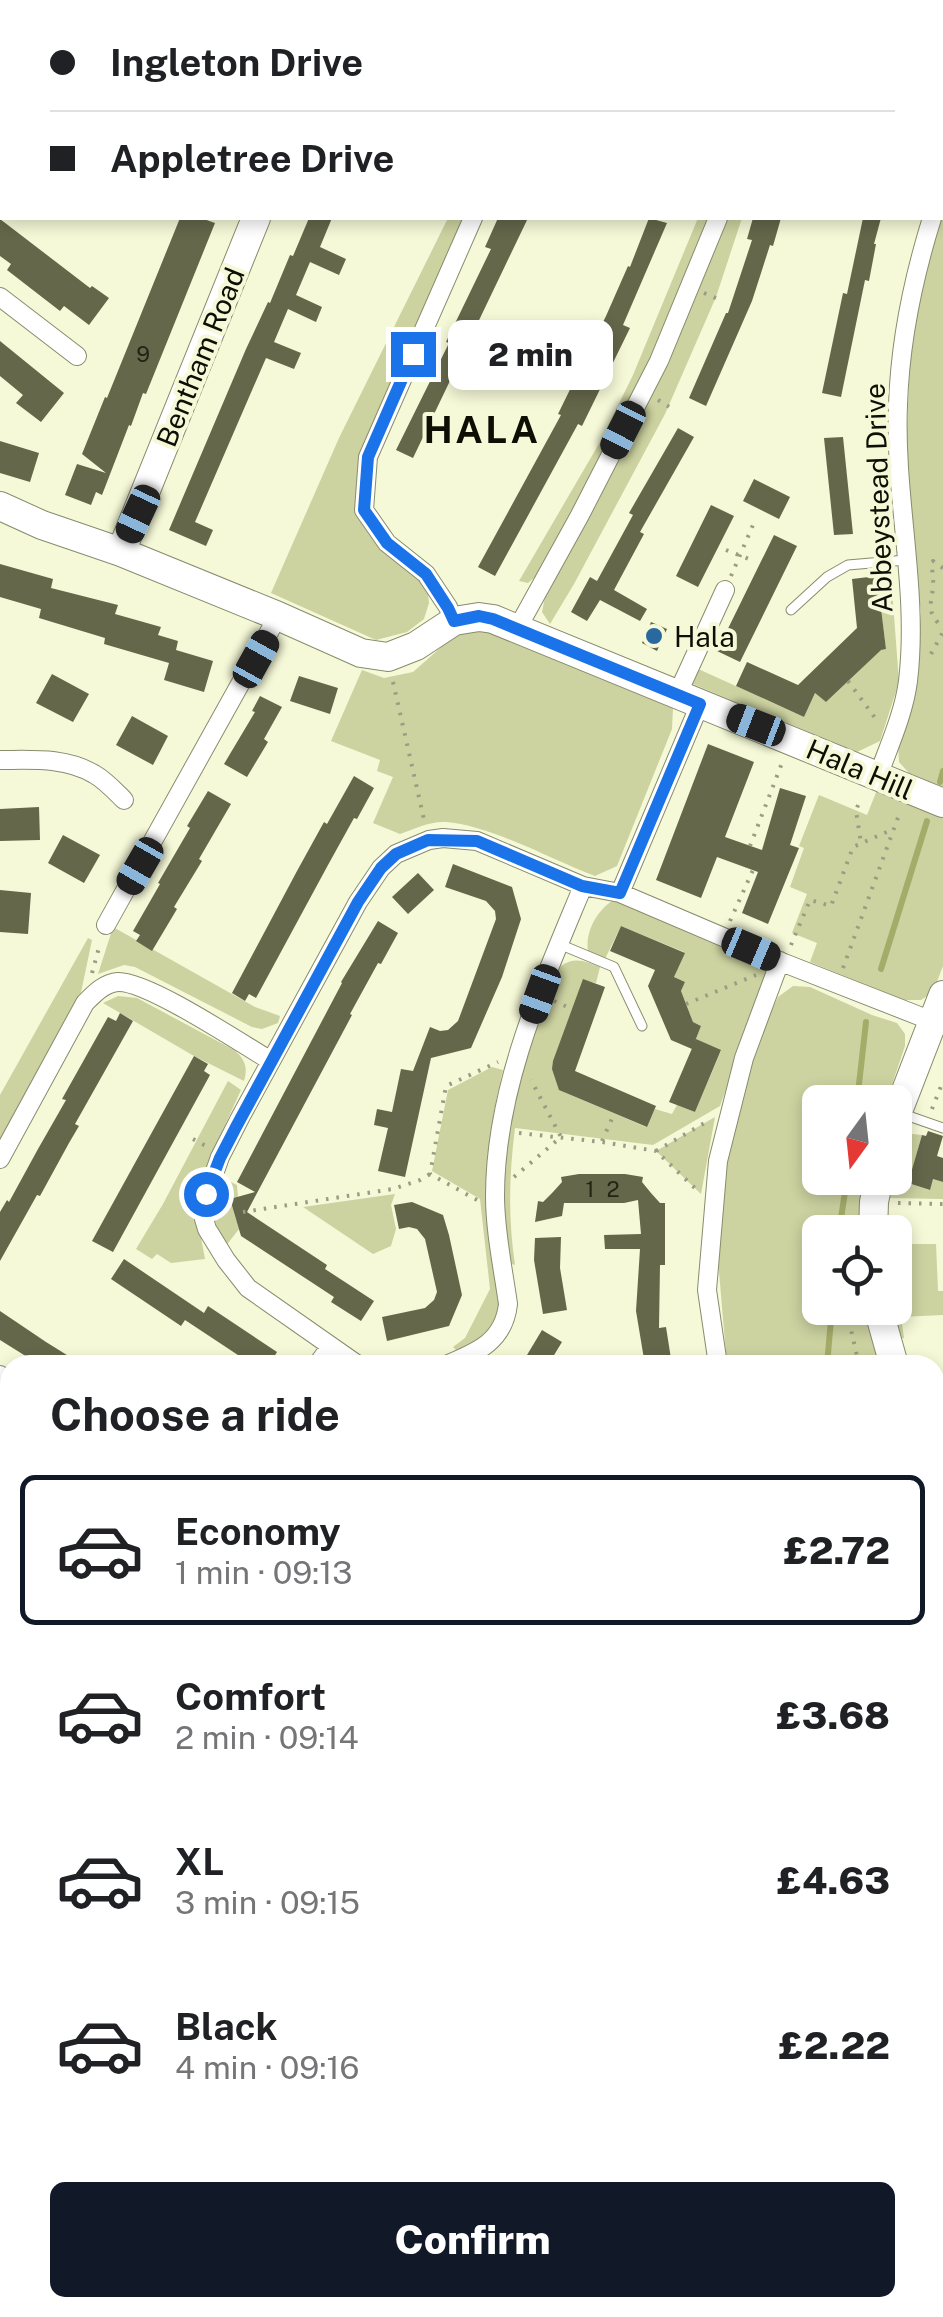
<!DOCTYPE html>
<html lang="en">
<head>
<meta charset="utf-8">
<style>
  :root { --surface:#fff; --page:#f2f2f2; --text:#202124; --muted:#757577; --line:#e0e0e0; --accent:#111827 }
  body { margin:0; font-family:"Public Sans",sans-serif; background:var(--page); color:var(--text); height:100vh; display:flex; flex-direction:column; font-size:38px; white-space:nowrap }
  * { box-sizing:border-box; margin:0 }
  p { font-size:32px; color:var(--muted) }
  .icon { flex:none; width:55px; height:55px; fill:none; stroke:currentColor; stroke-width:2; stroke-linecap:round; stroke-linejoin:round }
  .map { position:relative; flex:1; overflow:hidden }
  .panel { position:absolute; left:0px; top:1355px; width:945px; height:962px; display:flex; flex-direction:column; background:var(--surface); border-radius:30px 30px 0 0; box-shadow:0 5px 15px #0003 }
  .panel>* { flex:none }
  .guide { position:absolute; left:0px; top:0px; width:945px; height:220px; box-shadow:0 5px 15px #0003; display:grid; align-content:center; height:220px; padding:0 50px; background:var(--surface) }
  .needle { width:65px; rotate:195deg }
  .fabs { position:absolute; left:802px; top:1085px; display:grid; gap:20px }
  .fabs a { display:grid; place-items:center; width:110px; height:110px; border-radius:15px; background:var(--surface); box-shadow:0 5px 15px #0003; font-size:50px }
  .end { position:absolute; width:45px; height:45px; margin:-22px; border:12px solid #1a73e8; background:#fff; box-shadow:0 0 0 5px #fff }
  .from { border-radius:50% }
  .bubble { position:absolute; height:70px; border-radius:15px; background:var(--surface); box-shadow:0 5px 15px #0003; font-size:32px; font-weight:800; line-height:70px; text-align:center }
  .car { position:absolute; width:30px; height:60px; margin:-30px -15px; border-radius:12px; box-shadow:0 0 8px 2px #0007; background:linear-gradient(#222 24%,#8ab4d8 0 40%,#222 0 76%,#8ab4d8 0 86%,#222 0) }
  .guide b { display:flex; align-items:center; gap:35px; height:95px; font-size:38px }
  .guide b+b { border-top:2px solid var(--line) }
  .guide i { width:25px; height:25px; background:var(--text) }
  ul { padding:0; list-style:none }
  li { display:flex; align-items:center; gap:30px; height:150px; margin:0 20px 15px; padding:0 30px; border:5px solid transparent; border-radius:15px }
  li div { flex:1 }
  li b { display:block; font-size:38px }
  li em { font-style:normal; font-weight:800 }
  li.selected { border-color:var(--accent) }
  li>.icon { width:90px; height:90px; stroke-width:1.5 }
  h2 { padding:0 50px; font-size:45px; line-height:120px }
  .action { display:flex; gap:20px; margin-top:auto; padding:20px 50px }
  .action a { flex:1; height:115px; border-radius:15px; background:var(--accent); color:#fff; font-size:40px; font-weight:800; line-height:115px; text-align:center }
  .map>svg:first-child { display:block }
</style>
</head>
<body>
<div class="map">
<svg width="943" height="2317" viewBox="0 0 943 2317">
  <rect width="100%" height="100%" fill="#f5f9d7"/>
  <!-- green -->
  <path fill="#ccd2a0" d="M943,205V787L909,773L899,762L898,745L916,681L921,612L905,474L911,339L921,274L940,218H942Z
    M448,218H473L368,457L364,510L426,574L429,603L424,619L407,632L376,640L271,593L339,438Z
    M698,218H711L654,361L540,573L528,583L519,581L600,442L633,375Z
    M725,218H742L716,297L665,414L574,584L550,624L542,612L547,587L664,372Z
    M877,576H891L899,682L880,741L857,752L693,684L696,668L804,717L815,693L826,702L868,662L860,652L886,649Z
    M464,627H488L660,696L673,708L672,729L617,866L595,876C552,860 490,825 446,822C430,821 414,829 400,834L373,823L393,777L377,771L380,760L331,741L362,670L384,678L413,672Z
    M879,785L943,814V966L933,992L921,1000H904L810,962L817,943L792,933L807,894L790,887L804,848L799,846L819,795L867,815Z
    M615,899L764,963L768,970L720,1106L653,1145L515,1128C509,1175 508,1218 515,1265L509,1263C507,1250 504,1237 502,1224C496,1152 525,1029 561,966C575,956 586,962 600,967L596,983L583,980L557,1078L564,1092L646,1127L655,1109L672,1114L677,1105L695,1112L721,1051L696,1039L701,1026L693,1022L681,991L685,982L674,977L684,952L621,926L605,959L588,952C585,931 597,910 615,899Z
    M113,927L255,1007L280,1016L278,1023L262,1029L252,1027L135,967L124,965L98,974Z
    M88,938L92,940L79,1002L0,1140V1095Z
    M793,986L810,987L872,1015L897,1023L905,1034V1046L886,1102H820V1178H865L861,1232H820V1308H866L880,1365H727L718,1260L724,1171L748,1075L765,1024L778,997Z
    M118,996L137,998L234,1050C245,1059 248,1067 244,1081L194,1056L103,1003Z
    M492,1067L503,1070C493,1112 484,1158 487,1201C489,1235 496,1269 501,1302C496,1331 483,1340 458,1352L453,1347L465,1338L490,1289L480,1199L432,1171L448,1090Z
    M228,1081L241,1090L200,1180L195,1206L205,1259L171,1263L157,1254L152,1259L136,1249L163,1204Z
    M715,1117L701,1194L656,1151Z
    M913,1134L922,1135L908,1183L929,1190L933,1179L943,1182V1199L890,1198L903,1142L908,1135Z
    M223,1178L237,1185L238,1197L230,1200L239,1229L225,1247C212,1218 208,1208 223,1178Z
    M395,1194L391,1205L396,1229L391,1246L373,1254L303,1207Z
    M895,1244H936L938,1291H943V1315L901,1317L904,1338L897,1339L890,1308H895Z
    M935,1507L943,1527V1681L935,1677Z
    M0,1607L10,1615V2308H651L633,2317H2L7,2307L0,2313Z
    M935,1689L943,1693V1805L935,1814Z
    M935,1838L943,1841V2109L935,2115Z"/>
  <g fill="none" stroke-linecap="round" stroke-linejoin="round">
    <!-- stream -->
    <path stroke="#a5ac69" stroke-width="6" d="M940,782L943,771
      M881,969L927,821
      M857,1102L866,1022
      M839,1232L847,1178
      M827,1365L832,1308
      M4,2317L10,2307"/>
  </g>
  <!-- building -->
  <path fill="#64674a" d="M180,218H201L215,223L146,394L143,393L131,426L129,425L102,495L96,492L91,505L65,495L77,464L106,473L82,454L105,397L107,398Z
    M309,218H332L320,247L346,259L339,275L310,262L296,295L322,307L316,322L288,309L274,342L301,353L294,369L266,358L195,522L213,530L206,546L169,530L246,349L268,302L270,303L290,255L293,256Z
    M498,218H528L413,458L396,450L449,343L446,342L491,249L485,247Z
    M649,218L667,223L623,325L630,328L582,426L578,424L495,576L478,567L561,415L558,414L606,316L628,266L630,267Z
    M753,218H781L773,246L770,245L752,301L706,406L689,398L726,313H728L752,240L747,239Z
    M863,218H881L874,244H876L869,281L865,280L841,397L822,393L843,293L847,294Z
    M0,219L90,288L92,286L109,298L89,325L64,306L60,311L7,270L11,264L0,256Z
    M0,341L64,393L41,422L16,403L23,395L0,376Z
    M678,428L694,437L640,532L644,534L614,590L647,609L640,621L600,600L587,621L571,612L590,577L597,581L633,515L629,513Z
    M843,437L853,534L834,535L824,438Z
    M0,441L39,453L30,482L0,473Z
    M754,479L790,497L779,519L743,501Z
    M711,505L734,516L698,587L676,576Z
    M774,535L797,546L740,662L717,651Z
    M0,564L53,579L51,588L118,605L115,614L161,627L158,635L178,641L176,650L213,661L204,692L164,680L169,663L104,644L105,638L39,618L41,609L0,597Z
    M877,576L886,649L881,650L826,702L815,693L804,717L736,686L747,662L798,685L857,628L852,579Z
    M651,622L667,629L657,651L642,643Z
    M52,674L89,694L73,722L36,703Z
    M299,676L338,688L330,714L290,701Z
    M260,696L282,707L264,739L268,742L247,777L224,764L255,712L252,711Z
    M132,716L168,736L153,765L116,745Z
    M708,744L754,762L725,837L762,850L780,788L806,796L790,845L799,848L768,924L742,913L758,872L717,857L701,898L656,880Z
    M354,776L374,788L357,819L354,818L328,865L256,998L249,994L245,1001L232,993L297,871L324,822L327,824Z
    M208,791L231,804L199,859L202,861L174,907L177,909L152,951L136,941L140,935L133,931L160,884L158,883L190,828L187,826Z
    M39,807L40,840L0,841V809Z
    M63,835L100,855L84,883L48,863Z
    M453,864L512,887L521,919L502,977L471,1048L431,1058L405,1177L378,1171L388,1128L374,1125L377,1109L392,1112L401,1069L413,1071L430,1027L440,1031L448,1030L458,1021L496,919L495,911L486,901L445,887Z
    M418,873L434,890L408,914L392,897Z
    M0,890L31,893L28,934L0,932Z
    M378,921L398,933L381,964L378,963L350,1014L352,1015L247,1212L327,1265L325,1269L374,1301L361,1321L331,1302L334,1297L241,1236L230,1199L255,1192L237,1182L342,983L341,982Z
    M621,926L685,953L674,977L685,982L681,991L693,1022L701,1026L692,1049L671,1040L648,986L655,970L610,951Z
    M583,979L605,987L575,1071L656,1106L647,1127L559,1090L552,1069L553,1061Z
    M120,1013L133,1021L75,1124L79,1126L69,1143L40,1196L37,1195L0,1261V1212L7,1200L9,1202L38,1149L66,1100L62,1099L108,1017L116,1021Z
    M696,1039L721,1050L695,1112L669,1102Z
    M194,1056L208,1064L204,1071L210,1075L113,1252L92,1241Z
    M928,1131L943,1136L937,1156L943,1158V1182L933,1179L930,1190L908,1183L922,1135L926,1136Z
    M579,1174H625L643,1177L642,1182L651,1193L660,1203H665V1265H660L659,1328L666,1327L672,1365H645L636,1311L640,1249H605L604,1235L641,1234L638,1200L624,1203H564L562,1216L535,1222L538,1201L543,1202L553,1192L562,1182L561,1177Z
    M412,1202L443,1215L449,1235L462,1295L449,1326L387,1341L382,1317L425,1308L434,1300L437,1292L425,1239L417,1229L409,1227L399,1229L394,1205Z
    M561,1237L560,1268L567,1310L543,1314L534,1260L535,1238Z
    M124,1259L204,1313L208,1306L277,1352L269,1365H253L185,1320L181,1326L111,1279Z
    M0,1311L46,1342L83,1365H40L0,1340Z
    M542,1330L562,1342L548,1365H521Z"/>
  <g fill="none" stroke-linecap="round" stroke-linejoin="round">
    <!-- lane casing -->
    <g stroke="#888c6d" stroke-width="11">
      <path id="lane" d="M791,610L827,577L848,565L906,560
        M559,944L614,967L642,1026
        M900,1113L943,1128"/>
    </g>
    <!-- street casing -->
    <g stroke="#888c6d" stroke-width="20">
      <path id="street" d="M431,2L432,0
        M544,2L545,0
        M778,2L779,0
        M0,104H2
        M942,172L943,169
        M0,297L77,356
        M454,621L448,607L426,574L387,543L364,510L368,457L473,218
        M517,629L580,515L659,361L718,218
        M677,695L725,590
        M0,760C32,760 65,757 94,774C105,780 115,791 124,800
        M878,776C889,746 904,713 908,681C919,590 894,497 898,405C900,341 913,279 932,218
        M620,893L700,704
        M106,925L278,616
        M0,1159L85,1003C94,994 104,983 118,982C148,981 242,1044 271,1061
        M317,1365L330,1347
        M358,1365L248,1288L226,1260L207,1229L204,1219L207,1194L220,1157L241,1116L358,902L381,868L396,854L429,840L443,838L477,841L583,886L620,893L784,963L932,1021
        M446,1365C478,1352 504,1341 508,1304C503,1268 495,1232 495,1196C495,1088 542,985 583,886
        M718,1365L707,1290L718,1161L744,1058L780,961
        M0,1375L10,1382
        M0,1564L10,1547
        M0,1608L10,1617
        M935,2250L943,2252"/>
    </g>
    <!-- secondary casing -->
    <g stroke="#888c6d" stroke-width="30">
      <path id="secondary" d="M323,2V0
        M0,506L42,525L121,552L278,616L361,653L388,657L416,646L454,621L479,617L493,619L943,803
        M121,552L256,218
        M895,1119L943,995
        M873,1232L874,1202L879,1178
        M878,1308L894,1365
        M935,1474L943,1496
        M935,2145L943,2139
        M676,2317L692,2308"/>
    </g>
    <!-- path -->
    <path stroke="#9a9c84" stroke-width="4" stroke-dasharray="2.5 8" stroke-linecap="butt" d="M237,0L241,2
      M704,293L718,299
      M658,400L671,408
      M726,550L754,561
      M943,568L933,561C931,571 934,578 933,588C930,610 927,610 943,629
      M731,576L753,525
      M931,654L943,632
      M848,681L878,722
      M393,682L425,824
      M858,805L856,811L861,843
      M750,846L782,763
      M730,921L753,870
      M791,945L810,900L831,906L853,847L891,830
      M843,968L900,812
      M92,973L100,944
      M554,1001L572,1009
      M686,1004L756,975
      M932,1109L943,1081
      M519,1133L602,1142L656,1151L698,1191
      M193,1139L206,1146
      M602,1141L614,1114
      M656,1151L708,1121
      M895,1158L914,1163
      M514,1177L561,1137L531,1080
      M477,1200L430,1174L446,1086L498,1062
      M898,1203L943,1204
      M243,1212L393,1189L420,1180L430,1174
      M858,1316L849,1321L859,1365
      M0,1414L10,1405
      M935,1682L943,1686
      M0,1697L10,1711
      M0,1761L10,1750
      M0,1856L10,1857
      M0,1936L10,1943
      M0,2074L10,2080
      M0,2182L10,2180
      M0,2228L5,2240L0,2251
      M165,2308L166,2317
      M428,2308L436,2317
      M0,2310L16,2317
      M49,2317L54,2310L72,2312L80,2317
      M608,2317L626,2308"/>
    <!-- lane -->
    <use href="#lane" stroke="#fff" stroke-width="9"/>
    <!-- street -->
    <use href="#street" stroke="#fff" stroke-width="18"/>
    <!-- secondary -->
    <use href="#secondary" stroke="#fff" stroke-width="28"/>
  </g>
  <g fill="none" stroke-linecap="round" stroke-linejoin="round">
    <!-- route -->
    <path stroke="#1a73e8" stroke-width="12" d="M206,1194L220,1158L236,1127L358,902L381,868L396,854L428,840L477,841L582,886L620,893L700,704L493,619L479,616L454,621L448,608L426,574L387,543L364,510L368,457L413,354"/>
  </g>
  <!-- markers -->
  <circle fill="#2a699f" stroke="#f5f9d7" stroke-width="4" cx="654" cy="636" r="10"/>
  <g text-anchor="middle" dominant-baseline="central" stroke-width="8" stroke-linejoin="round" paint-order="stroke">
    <!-- number labels -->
    <g font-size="22" fill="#232416">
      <text x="143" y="354">9</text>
      <text x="590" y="1189">1</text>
      <text x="613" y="1189">2</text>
    </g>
    <!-- street labels -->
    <g font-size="28" fill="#0d0e04" stroke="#f5f9d7">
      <text transform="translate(200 357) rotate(-68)">Bentham Road</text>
      <text transform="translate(878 498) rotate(-92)">Abbeystead Drive</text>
      <text transform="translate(860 769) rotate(23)">Hala Hill</text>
    </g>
    <!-- poi labels -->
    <g font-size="28" fill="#0d0e04" stroke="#f5f9d7" text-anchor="start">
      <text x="674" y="636">Hala</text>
    </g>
    <!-- district labels -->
    <g font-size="38" font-weight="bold" letter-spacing="2.5" fill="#0d0e04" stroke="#f5f9d7">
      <text x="482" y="429">HALA</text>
    </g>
  </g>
</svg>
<div class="fabs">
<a><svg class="needle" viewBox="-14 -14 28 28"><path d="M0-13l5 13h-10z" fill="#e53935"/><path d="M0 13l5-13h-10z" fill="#757577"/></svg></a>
<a><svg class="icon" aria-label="locate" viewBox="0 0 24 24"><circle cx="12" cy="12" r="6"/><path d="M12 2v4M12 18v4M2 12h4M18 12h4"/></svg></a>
</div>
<i class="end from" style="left:206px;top:1194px"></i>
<i class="end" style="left:413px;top:354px"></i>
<div class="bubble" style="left:448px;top:320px;width:165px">2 min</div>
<i class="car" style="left:623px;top:430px;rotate:207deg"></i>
<i class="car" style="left:138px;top:514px;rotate:205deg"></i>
<i class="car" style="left:256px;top:659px;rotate:29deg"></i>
<i class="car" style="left:756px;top:725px;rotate:291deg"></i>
<i class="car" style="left:140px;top:866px;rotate:210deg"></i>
<i class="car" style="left:751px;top:949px;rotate:113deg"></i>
<i class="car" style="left:540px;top:994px;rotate:200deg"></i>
<div class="guide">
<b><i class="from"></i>Ingleton Drive</b>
<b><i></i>Appletree Drive</b>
</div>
<section class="panel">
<h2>Choose a ride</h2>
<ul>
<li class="selected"><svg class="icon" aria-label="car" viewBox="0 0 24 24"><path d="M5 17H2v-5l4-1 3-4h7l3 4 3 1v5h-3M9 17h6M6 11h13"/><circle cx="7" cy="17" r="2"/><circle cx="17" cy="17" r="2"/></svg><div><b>Economy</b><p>1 min · 09:13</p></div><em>£2.72</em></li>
<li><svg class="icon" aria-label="car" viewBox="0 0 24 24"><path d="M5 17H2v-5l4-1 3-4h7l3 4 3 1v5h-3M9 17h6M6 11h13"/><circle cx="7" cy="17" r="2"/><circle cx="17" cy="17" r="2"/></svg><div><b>Comfort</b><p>2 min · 09:14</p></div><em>£3.68</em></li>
<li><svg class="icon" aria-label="car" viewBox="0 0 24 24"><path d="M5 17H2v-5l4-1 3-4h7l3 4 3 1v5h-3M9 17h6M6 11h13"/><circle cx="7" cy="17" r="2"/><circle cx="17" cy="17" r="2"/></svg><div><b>XL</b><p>3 min · 09:15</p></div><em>£4.63</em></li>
<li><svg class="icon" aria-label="car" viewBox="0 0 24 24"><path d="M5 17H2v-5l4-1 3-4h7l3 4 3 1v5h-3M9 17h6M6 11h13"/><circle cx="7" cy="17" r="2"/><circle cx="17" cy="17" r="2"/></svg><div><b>Black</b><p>4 min · 09:16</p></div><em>£2.22</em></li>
</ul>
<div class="action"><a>Confirm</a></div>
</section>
</div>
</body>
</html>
